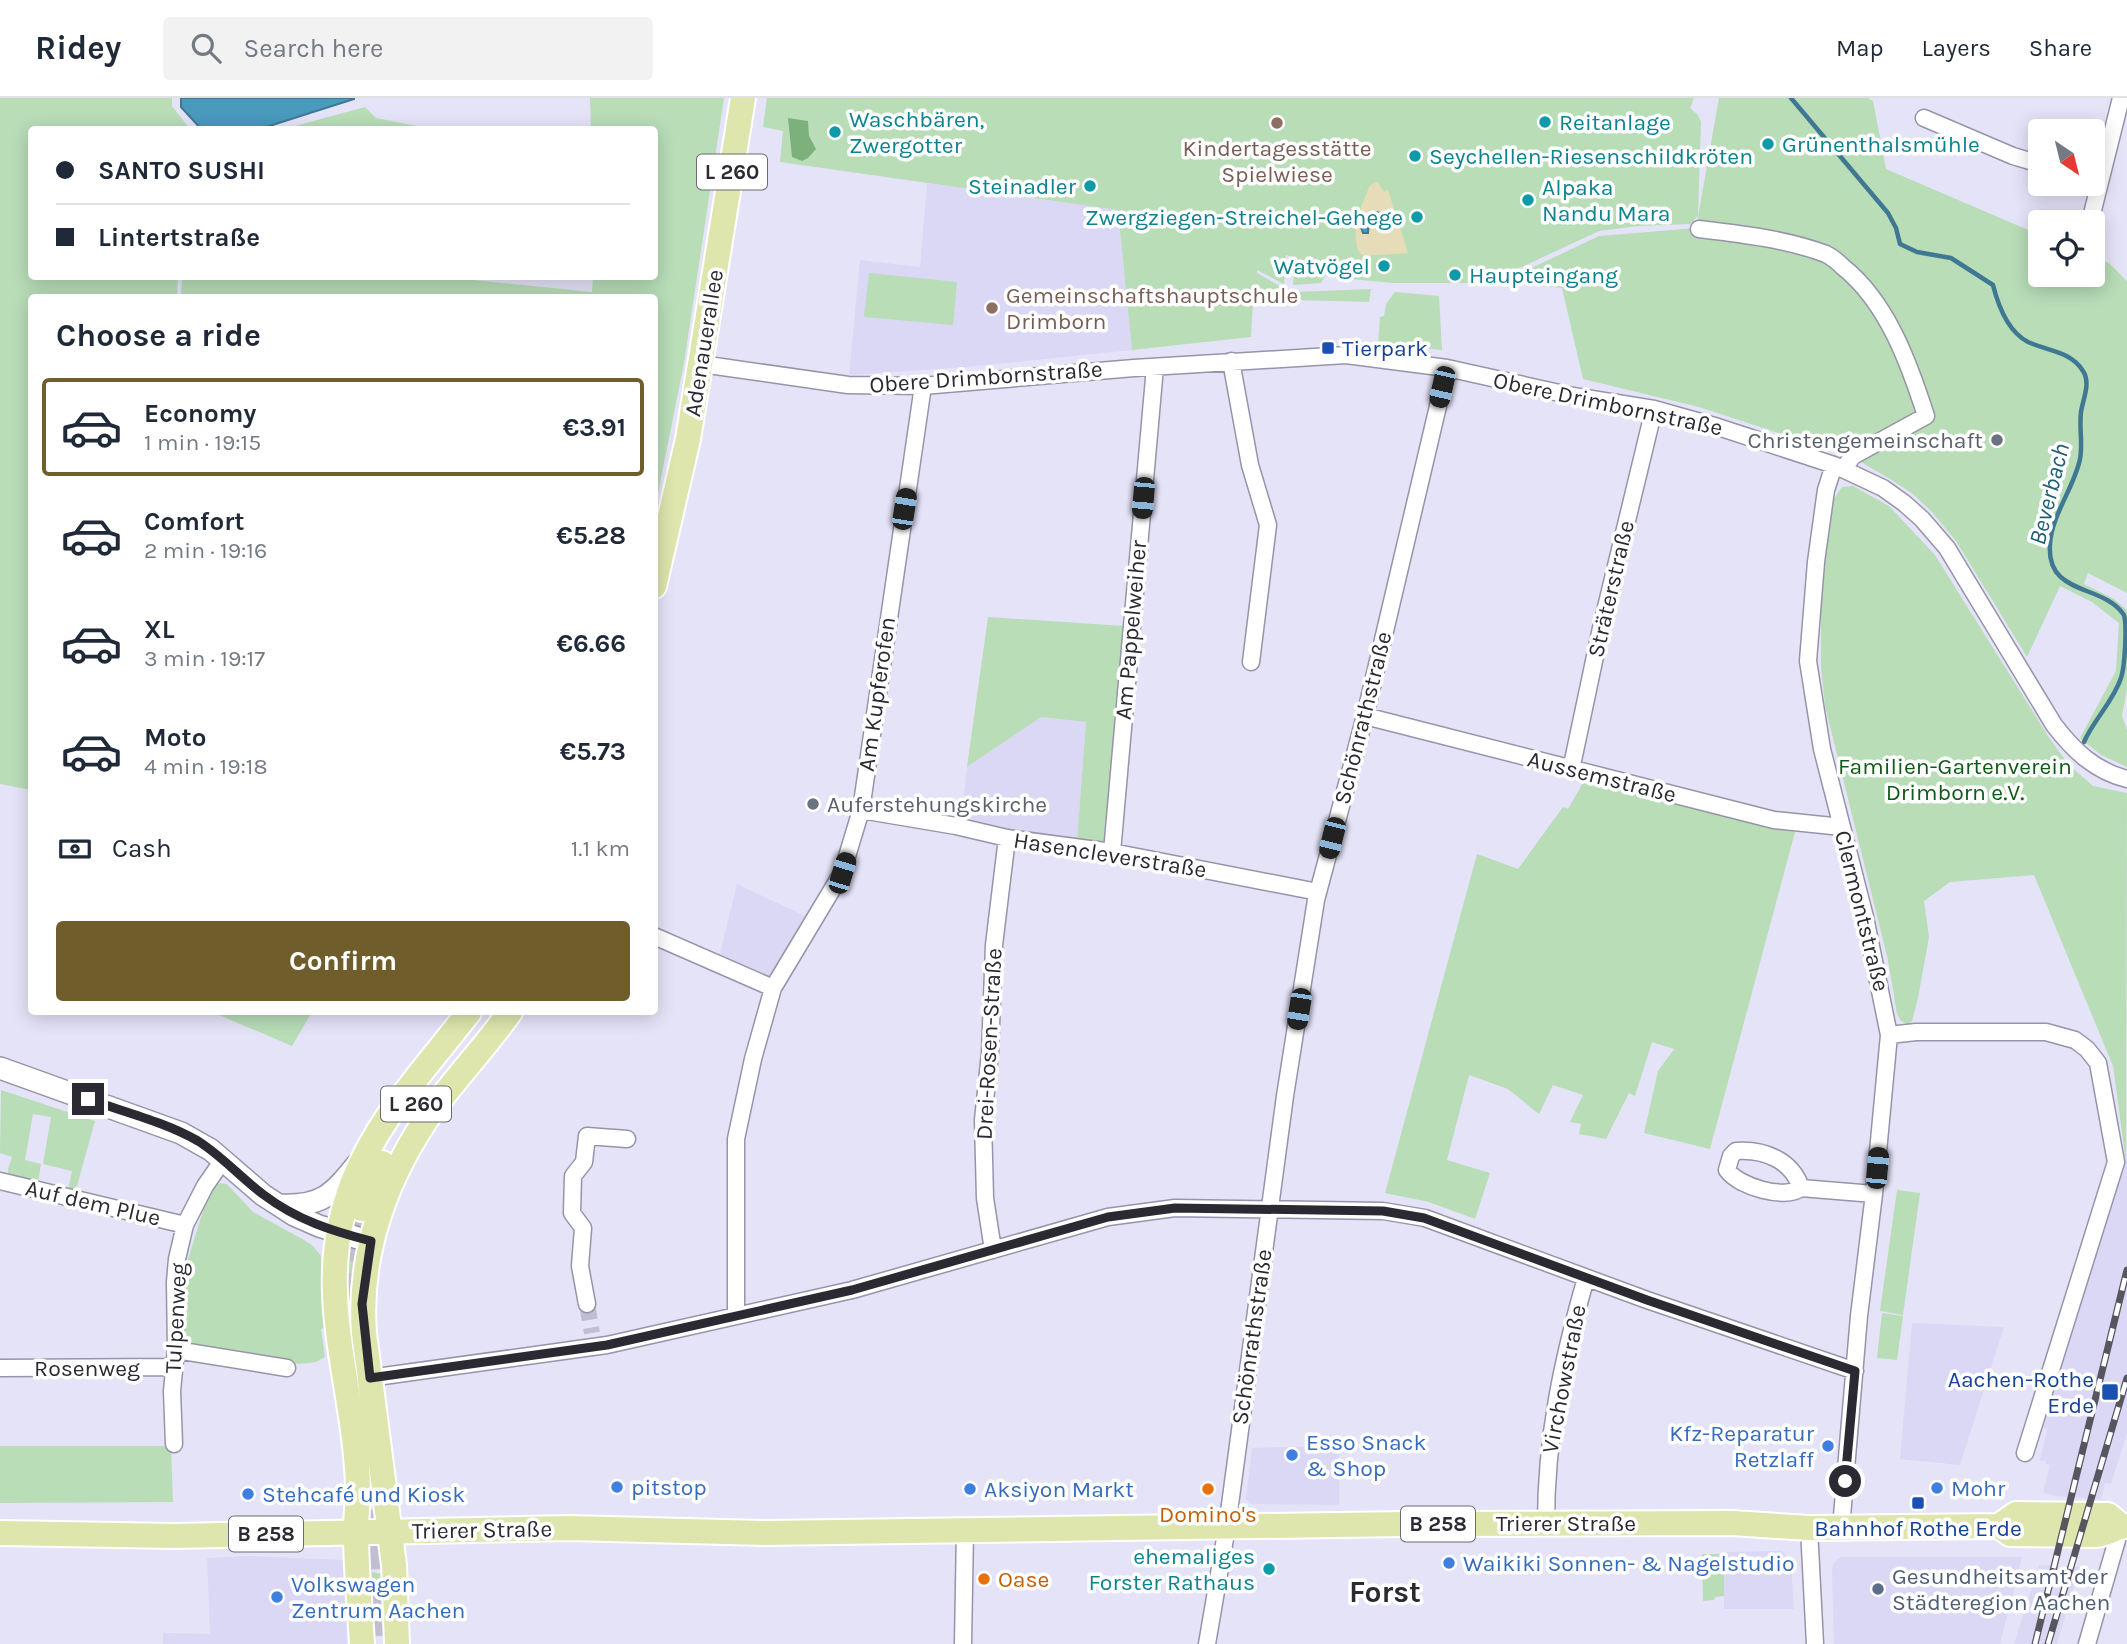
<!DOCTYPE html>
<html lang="en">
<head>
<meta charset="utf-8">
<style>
  :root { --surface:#fff; --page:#f2f2f3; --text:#1f2937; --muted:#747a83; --line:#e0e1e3; --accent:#6f5d2c }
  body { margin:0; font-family:Karla,sans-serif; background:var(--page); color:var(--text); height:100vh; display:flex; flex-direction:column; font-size:26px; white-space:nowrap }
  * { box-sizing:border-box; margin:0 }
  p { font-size:23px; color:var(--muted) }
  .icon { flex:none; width:38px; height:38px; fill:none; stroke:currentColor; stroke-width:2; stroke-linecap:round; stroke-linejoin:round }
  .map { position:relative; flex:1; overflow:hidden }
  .details { position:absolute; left:28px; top:196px; width:630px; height:721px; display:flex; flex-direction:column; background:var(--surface); border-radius:7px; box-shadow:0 4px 18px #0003 }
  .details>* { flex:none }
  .guide { position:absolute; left:28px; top:28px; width:630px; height:154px; border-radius:7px; box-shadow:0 4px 18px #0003; display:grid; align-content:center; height:154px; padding:0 28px; background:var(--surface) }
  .needle { width:46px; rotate:145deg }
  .controls { position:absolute; left:2028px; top:21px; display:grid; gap:14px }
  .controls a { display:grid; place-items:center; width:77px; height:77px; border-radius:7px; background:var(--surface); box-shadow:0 4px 18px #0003; font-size:35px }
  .end { position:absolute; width:32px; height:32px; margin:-16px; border:9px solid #2b2a32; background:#fff; box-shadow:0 0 0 4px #fff }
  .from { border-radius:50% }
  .car { position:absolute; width:21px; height:42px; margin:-21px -10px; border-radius:9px; box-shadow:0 0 5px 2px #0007; background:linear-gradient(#222 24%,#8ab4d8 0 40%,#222 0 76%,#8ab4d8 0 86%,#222 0) }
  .guide b { display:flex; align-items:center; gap:24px; height:66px; font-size:26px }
  .guide b+b { border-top:2px solid var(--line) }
  .guide i { width:18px; height:18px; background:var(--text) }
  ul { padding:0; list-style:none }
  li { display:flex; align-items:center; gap:21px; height:98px; margin:0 14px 10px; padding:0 14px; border:4px solid transparent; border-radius:7px }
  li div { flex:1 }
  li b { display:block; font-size:26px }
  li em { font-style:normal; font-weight:700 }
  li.active { border-color:var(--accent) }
  li>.icon { width:63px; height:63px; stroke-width:1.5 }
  h2 { padding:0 28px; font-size:32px; line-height:84px }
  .pay { display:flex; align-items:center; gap:18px; height:77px; padding:0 28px; font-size:26px }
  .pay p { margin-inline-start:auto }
  .action { display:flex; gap:14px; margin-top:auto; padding:14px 28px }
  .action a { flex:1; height:80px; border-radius:7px; background:var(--accent); color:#fff; font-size:28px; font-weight:700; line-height:80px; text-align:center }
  header { display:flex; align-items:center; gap:42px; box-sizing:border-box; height:98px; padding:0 35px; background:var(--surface); border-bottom:2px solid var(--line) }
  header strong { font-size:33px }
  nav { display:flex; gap:38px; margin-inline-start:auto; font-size:24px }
  .search { width:490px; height:63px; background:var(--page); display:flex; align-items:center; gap:18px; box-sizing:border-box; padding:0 24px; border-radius:7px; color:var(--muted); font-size:26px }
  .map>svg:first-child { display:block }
</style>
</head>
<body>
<header>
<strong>Ridey</strong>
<div class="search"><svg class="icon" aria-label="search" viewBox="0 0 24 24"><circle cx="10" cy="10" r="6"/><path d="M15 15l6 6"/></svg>Search here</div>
<nav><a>Map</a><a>Layers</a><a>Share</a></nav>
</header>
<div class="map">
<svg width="2127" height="1546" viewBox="0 0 2127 1546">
  <rect width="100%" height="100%" fill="#e5e3f8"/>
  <!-- built -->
  <path fill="#dbd8f5" d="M927,85L1118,112L1132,252L966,269L849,277L860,162L920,169Z
    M1041,619L1086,624L1077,743L961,724L967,669Z
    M737,786L805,818L769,881L720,856Z
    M2127,1058V1335L2111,1386L2105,1385L2101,1401L2057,1398L2043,1395L2050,1367L2045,1366L2046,1363L2040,1362L2047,1331L2040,1328Z
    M1912,1225L2004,1229L1960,1367L1900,1361Z
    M1339,1347V1407L1250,1406L1246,1401L1252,1350Z
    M1782,1453L1791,1464L1794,1511H1724V1454Z
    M251,1458L345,1462L347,1546H163V1535L210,1536L207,1460Z
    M1841,1459H2022L2000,1546H1834L1832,1473L1834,1464Z
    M2039,1467L2080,1469L2057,1546H2014Z"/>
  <!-- green -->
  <path fill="#b8ddb7" d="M0,0H172V8L190,31L32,32V178L178,179L177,199L32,200L31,692L0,686Z
    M590,0H724L684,265L655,410L654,200L181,199L182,178H433L592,194L593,179L654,178V32L591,31Z
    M767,0H1694L1690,10L1698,17L1701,24L1698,118L1690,126L1638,128L1599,133L1511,174L1471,185H1394L1350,181L1327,175L1321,185L1293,187L1295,160L1286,157L1284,186L1257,172V175L1285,191V202L1253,203L1251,239L1132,252L1118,112L780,64L783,33L763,29Z
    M1719,0H1868L1873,3L1886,71L2040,137V177H2093V158L2109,165L2127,183V495L2088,475L2084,486L2114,501L2127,512V591L2122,618L2127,632V669L2101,657L2080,640L2116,573L2119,525L2092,504L2060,488L2027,559L1956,443L1931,413L1913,396L1890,381L1859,363L1827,351L1699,309L1583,281L1562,190L1502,184L1599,138L1696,130Z
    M365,9L376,20L422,29V32L284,31Z
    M869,175L957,184L953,227L864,219Z
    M1371,191L1369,204L1295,202V194Z
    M1395,194L1439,198L1442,252L1378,246L1380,219L1384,218L1386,206Z
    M1853,388L1889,408L1935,457L2048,638L2068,666L2093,688L2127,695L2126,1064L2113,968L2034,777L1950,784L1924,803L1929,839L1918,900L1912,923L1907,926L1901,923L1897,916L1888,862L1825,608L1821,569V479L1834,401L1842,389Z
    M988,519L1123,528L1107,745L1077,743L1086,624L1041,619L967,669Z
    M1584,683L1795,734L1710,1051L1644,1035L1658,973L1674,951L1652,944L1635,998L1629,995L1606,1041L1579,1036L1581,1026L1570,1024L1583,997L1553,987L1539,1016L1508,991L1469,977L1447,1062L1490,1075L1475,1121L1429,1104L1385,1095L1477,756L1518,771L1563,709L1568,711Z
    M212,914H312L292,948Z
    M1,992L95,1023L75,1095L68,1093L72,1073L43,1066L51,1019L33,1016L25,1062L41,1066L37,1090L9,1083L8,1071L12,1059L0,1055Z
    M220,1085L227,1086L253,1114L304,1142L313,1148L321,1158L327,1229L321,1231L325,1259L316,1264L300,1266L192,1248L185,1242L186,1168L206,1103L214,1089Z
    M1897,1092L1920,1095L1903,1217L1880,1213Z
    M352,1146L358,1152V1252L347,1253L345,1147Z
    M1882,1215L1903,1218L1897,1262L1877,1260Z
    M0,1348H171L173,1404L0,1405Z
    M1702,1456H1724V1498L1715,1499L1714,1502L1703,1503Z
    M366,1473L383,1476L385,1537H374L369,1541Z"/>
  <!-- forest -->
  <path fill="#7db17c" d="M788,20L808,23L809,38L816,51L808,60L802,63L792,59Z"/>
  <!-- sand -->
  <path fill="#e6dcb7" d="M1378,84L1384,94L1388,92L1408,155L1364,158L1358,153C1351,129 1361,109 1370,87Z"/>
  <!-- water -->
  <path fill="#499abc" stroke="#407893" stroke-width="2" d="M181,0H354V1L260,31L202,32L181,9Z
    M1375,114L1381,115L1385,122L1380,126L1371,120L1369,122L1368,135H1363L1361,129L1367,119Z"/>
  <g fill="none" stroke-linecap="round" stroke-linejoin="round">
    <!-- stream -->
    <path stroke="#407893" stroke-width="4.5" d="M1791,0L1888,115L1896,130L1900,146L1917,154L1951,160L1993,187C1998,207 2007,233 2028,244C2047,253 2071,253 2083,273C2091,285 2083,301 2081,314C2079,330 2083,345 2080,361C2074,390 2052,416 2050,446C2046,499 2103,485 2124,517C2127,528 2125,568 2121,580C2113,604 2094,621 2084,644"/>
    <!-- minor-tunnel -->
    <path stroke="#c0bed0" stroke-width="16" stroke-dasharray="16 8" stroke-linecap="butt" d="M587,1206L592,1235"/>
    <!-- primary-tunnel -->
    <path stroke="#c0bed0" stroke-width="24" stroke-dasharray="24 12" stroke-linecap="butt" d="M350,1235C345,1188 351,1156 362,1111
      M365,1340L371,1386L379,1538"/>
    <!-- minor casing -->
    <g stroke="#9694a8" stroke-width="19">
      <path id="minor" d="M1924,20L2013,58L2040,66
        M2090,124L2121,0
        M1699,131C1741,136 1786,141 1826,156C1832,159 1838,164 1843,169C1887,204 1909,265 1926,318L1853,358L1843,371
        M1231,263L1250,367L1268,427L1251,564
        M701,266L848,287L923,288L1134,270L1346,257L1447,270L1573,298L1654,311L1718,329L1834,367L1883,390L1904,405L1922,421L1947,450L2054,627C2074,653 2095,673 2127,681
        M1834,367L1826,392L1816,464L1808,563L1822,651L1865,819L1889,937L1874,1096L1859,1218L1841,1430
        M1365,618L1774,722L1842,729
        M1571,672L1601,530L1654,311
        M861,712L956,728L1007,740L1112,754L1318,794
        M1112,754L1155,269
        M654,838L773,890
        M1889,937L1916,934H2046L2075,942L2087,951L2098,965L2116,1064L2025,1355
        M0,1083L185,1127
        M1801,1090C1792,1062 1764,1051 1736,1053L1731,1058L1727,1072C1739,1089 1785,1102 1801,1090L1874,1096
        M993,1152L985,1100L983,1022L990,955L994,847L1007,740
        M587,1206L580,1168L583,1130L572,1115L573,1078L584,1064L587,1038L627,1041
        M736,1217V1041L753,961L773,890L842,775L861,712L923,288
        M176,1252L287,1270
        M0,1270L174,1269
        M362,1281L607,1247L852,1192L1108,1119L1175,1110L1383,1113L1425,1120L1647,1202L1855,1273
        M174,1346L172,1293L176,1252L175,1184L177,1161L185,1127L205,1088L223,1062
        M1546,1425C1546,1339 1562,1263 1586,1180
        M1809,1430L1815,1546
        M963,1546L965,1432
        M1207,1546L1227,1429L1285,998L1316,802L1365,618L1447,270
        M2087,1546L2121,1428"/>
    </g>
    <!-- secondary casing -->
    <g stroke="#9694a8" stroke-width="24">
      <path id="secondary" d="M0,970L181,1035L211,1052L263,1097L294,1117L319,1128L371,1144
        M279,1107C322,1109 332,1097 358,1065"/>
    </g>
    <!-- primary casing -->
    <g stroke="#fff" stroke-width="28">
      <path id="primary" d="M654,488L688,341L743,0
        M362,1111L382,1065
        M1999,1428L2010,1436L2094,1437C2108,1437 2115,1428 2127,1428
        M1999,1428L2016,1416L2108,1417L2121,1428
        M0,1435L175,1438L569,1430L765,1435L1405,1426L1732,1425L1809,1430L1999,1428
        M362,1546C360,1509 356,1472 356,1435C356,1419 358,1403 358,1387C354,1279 311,1191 353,1084C379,1018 427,969 469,914
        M397,1546L394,1467L364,1235C358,1154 387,1076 434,1010C458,977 487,947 510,914"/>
    </g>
    <!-- minor -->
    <use href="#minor" stroke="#fff" stroke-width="16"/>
    <!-- secondary -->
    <use href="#secondary" stroke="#fff" stroke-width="21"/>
    <!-- primary -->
    <use href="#primary" stroke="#dee5ad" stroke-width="24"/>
    <!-- rail casing -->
    <g stroke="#575560" stroke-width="7">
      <path id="rail" d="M2035,1546L2127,1172
        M2048,1546L2127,1280"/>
    </g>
    <!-- rail -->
    <use href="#rail" stroke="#fff" stroke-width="4.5" stroke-dasharray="13" stroke-linecap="butt"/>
  </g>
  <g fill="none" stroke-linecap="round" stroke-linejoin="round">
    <!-- route -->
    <path stroke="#2b2a32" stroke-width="9" d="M88,1001C124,1014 165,1024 198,1043C222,1058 241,1080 264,1097C297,1122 332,1133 371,1143L362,1206L370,1280L607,1247L852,1192L1108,1119L1175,1110L1383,1113L1424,1120L1647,1202L1855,1273L1845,1383"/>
  </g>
  <!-- markers -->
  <g fill="#0f9aa8" stroke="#fff" stroke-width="2.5">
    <circle cx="1545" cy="24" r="7"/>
    <circle cx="835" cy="34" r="7"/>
    <circle cx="1768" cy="46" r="7"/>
    <circle cx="1415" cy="58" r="7"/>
    <circle cx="1090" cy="88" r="7"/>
    <circle cx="1528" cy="102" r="7"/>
    <circle cx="1417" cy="119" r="7"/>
    <circle cx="1384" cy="168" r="7"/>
    <circle cx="1455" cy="177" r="7"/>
    <circle cx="1269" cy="1471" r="7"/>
  </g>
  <g fill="#8d6e63" stroke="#fff" stroke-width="2.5">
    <circle cx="1277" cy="25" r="7"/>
    <circle cx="992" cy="210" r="7"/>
  </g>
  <g fill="#1a4fb4" stroke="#fff" stroke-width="2.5">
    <rect x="1321" y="243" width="14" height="14" rx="3.5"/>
    <rect x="2101" y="1285" width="18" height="18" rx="3.5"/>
    <rect x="1911" y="1398" width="14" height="14" rx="3.5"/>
  </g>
  <g fill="#6b7280" stroke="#fff" stroke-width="2.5">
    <circle cx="1997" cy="342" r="7"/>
    <circle cx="813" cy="706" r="7"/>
  </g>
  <g fill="#3f7fe0" stroke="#fff" stroke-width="2.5">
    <circle cx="1828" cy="1348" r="7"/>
    <circle cx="1292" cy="1357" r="7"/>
    <circle cx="617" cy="1389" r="7"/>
    <circle cx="1937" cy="1390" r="7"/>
    <circle cx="970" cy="1391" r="7"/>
    <circle cx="248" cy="1396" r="7"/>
    <circle cx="1449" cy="1465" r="7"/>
    <circle cx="277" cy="1499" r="7"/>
  </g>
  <g fill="#e8710a" stroke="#fff" stroke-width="2.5">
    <circle cx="1208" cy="1391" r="7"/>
    <circle cx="984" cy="1481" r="7"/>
  </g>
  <circle fill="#5c6f8a" stroke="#fff" stroke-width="2.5" cx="1878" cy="1491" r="7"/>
  <g text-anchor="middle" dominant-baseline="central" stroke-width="7" stroke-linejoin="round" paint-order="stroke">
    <!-- shield labels -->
    <g fill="#fff" stroke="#6b6a70" stroke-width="2">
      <rect x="697" y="56.5" width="70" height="35" rx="5"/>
      <rect x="381" y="988.5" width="70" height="35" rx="5"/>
      <rect x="1401" y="1408.5" width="74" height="35" rx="5"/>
      <rect x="229" y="1418.5" width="74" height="35" rx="5"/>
    </g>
    <g font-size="21" font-weight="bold" fill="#2b2a32">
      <text x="732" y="74">L 260</text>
      <text x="416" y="1006">L 260</text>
      <text x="1438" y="1426">B 258</text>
      <text x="266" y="1436">B 258</text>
    </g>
    <!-- culture labels -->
    <g font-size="23" fill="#0d838f" stroke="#fff" text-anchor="start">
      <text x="849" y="21">Waschbären,<tspan x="849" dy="26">Zwergotter</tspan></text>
      <text x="1559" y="24">Reitanlage</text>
      <text x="1782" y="46">Grünenthalsmühle</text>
      <text x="1429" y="58">Seychellen-Riesenschildkröten</text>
      <text x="1076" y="88" text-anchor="end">Steinadler</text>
      <text x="1542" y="89">Alpaka<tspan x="1542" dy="26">Nandu Mara</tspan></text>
      <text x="1403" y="119" text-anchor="end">Zwergziegen-Streichel-Gehege</text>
      <text x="1370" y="168" text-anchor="end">Watvögel</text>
      <text x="1469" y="177">Haupteingang</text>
      <text x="1255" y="1458" text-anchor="end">ehemaliges<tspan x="1255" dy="26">Forster Rathaus</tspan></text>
    </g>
    <!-- education labels -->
    <g font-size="23" fill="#785e54" stroke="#fff">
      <text x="1277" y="50">Kindertagesstätte<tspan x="1277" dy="26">Spielwiese</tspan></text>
      <text x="1006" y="197" text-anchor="start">Gemeinschaftshauptschule<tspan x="1006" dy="26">Drimborn</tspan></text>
    </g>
    <!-- street labels -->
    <g font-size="23" fill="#2b2a32" stroke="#fff">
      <text transform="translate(704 245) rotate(-81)">Adenauerallee</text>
      <text transform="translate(986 279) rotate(-4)">Obere Drimbornstraße</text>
      <text transform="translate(1608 306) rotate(12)">Obere Drimbornstraße</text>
      <text transform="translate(1611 491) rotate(-77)">Sträterstraße</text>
      <text transform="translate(1131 532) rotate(-85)">Am Pappelweiher</text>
      <text transform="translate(877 596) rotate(-82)">Am Kupferofen</text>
      <text transform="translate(1363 620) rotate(-76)">Schönrathstraße</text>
      <text transform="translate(1602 679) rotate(14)">Aussemstraße</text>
      <text transform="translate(1110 757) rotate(9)">Hasencleverstraße</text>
      <text transform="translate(1862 813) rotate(76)">Clermontstraße</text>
      <text transform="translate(989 946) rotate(-87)">Drei-Rosen-Straße</text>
      <text transform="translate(93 1105) rotate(13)">Auf dem Plue</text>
      <text transform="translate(176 1220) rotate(-87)">Tulpenweg</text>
      <text transform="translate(1252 1239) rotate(-82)">Schönrathstraße</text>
      <text x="87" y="1270">Rosenweg</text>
      <text transform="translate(1564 1281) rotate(-79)">Virchowstraße</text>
      <text x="1566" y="1425">Trierer Straße</text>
      <text transform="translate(482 1432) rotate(-1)">Trierer Straße</text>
    </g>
    <!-- transit labels -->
    <g font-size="23" fill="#164399" stroke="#fff" text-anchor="start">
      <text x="1342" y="250">Tierpark</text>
      <text x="2094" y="1281" text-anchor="end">Aachen-Rothe<tspan x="2094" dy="26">Erde</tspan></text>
      <text x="1918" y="1430" text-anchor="middle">Bahnhof Rothe Erde</text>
    </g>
    <!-- worship labels -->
    <g font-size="23" fill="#5b616d" stroke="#fff" text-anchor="end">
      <text x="1983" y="342">Christengemeinschaft</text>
      <text x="827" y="706" text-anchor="start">Auferstehungskirche</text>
    </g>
    <!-- park labels -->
    <g font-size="23" fill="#0e5b17" stroke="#fff">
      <text x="1955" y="668">Familien-Gartenverein<tspan x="1955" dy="26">Drimborn e.V.</tspan></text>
    </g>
    <!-- shop labels -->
    <g font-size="23" fill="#366cbe" stroke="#fff" text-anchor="start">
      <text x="1814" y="1335" text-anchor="end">Kfz-Reparatur<tspan x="1814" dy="26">Retzlaff</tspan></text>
      <text x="1306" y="1344">Esso Snack<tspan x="1306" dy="26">&amp; Shop</tspan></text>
      <text x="631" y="1389">pitstop</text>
      <text x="1951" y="1390">Mohr</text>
      <text x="984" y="1391">Aksiyon Markt</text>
      <text x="262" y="1396">Stehcafé und Kiosk</text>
      <text x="1463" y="1465">Waikiki Sonnen- &amp; Nagelstudio</text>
      <text x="291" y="1486">Volkswagen<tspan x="291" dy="26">Zentrum Aachen</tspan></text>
    </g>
    <!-- food labels -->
    <g font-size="23" fill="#c56008" stroke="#fff">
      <text x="1208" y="1416">Domino's</text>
      <text x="998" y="1481" text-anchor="start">Oase</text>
    </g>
    <!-- service labels -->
    <g font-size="23" fill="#4e5e75" stroke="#fff" text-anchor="start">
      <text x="1892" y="1478">Gesundheitsamt der<tspan x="1892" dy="26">Städteregion Aachen</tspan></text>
    </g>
    <!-- water labels -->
    <g font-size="24" font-style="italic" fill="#1f5e77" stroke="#fff">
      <text transform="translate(2049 396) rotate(-76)">Beverbach</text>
    </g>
    <!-- district labels -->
    <g font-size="30" font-weight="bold" fill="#2b2a32" stroke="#fff">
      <text x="1385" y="1494">Forst</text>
    </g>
  </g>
</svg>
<div class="controls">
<a><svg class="needle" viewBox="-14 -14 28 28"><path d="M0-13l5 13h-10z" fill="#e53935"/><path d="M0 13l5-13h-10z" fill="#747a83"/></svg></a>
<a><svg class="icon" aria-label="locate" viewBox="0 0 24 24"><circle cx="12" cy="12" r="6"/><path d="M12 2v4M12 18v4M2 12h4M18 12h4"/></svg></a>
</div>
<i class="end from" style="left:1845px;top:1383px"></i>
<i class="end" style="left:88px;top:1001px"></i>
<i class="car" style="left:1442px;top:289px;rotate:193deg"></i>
<i class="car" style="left:1143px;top:400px;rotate:185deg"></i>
<i class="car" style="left:904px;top:411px;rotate:9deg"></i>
<i class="car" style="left:1332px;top:740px;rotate:194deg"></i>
<i class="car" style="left:842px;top:775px;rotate:17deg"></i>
<i class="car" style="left:1299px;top:911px;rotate:189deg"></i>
<i class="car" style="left:1877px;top:1070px;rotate:5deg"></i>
<div class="guide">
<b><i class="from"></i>SANTO SUSHI</b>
<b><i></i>Lintertstraße</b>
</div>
<section class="details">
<h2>Choose a ride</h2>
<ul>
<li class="active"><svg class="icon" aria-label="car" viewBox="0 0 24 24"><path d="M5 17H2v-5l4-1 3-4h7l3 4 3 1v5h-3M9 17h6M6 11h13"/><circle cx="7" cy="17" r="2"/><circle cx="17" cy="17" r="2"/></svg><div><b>Economy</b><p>1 min · 19:15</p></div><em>€3.91</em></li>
<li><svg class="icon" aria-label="car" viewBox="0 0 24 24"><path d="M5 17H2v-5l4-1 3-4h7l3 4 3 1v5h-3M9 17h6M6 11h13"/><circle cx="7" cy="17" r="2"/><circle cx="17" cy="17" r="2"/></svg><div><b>Comfort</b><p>2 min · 19:16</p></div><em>€5.28</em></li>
<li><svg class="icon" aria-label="car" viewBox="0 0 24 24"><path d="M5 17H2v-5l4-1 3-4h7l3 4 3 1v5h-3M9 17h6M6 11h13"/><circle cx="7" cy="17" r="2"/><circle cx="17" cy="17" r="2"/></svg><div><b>XL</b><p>3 min · 19:17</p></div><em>€6.66</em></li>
<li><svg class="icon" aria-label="car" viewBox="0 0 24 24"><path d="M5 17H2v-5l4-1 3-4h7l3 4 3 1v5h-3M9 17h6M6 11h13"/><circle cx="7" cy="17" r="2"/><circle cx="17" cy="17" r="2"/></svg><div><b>Moto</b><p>4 min · 19:18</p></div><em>€5.73</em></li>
</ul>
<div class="pay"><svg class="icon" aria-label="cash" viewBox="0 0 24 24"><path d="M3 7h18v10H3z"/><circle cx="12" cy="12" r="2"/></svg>Cash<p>1.1 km</p></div>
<div class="action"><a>Confirm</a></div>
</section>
</div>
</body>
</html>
